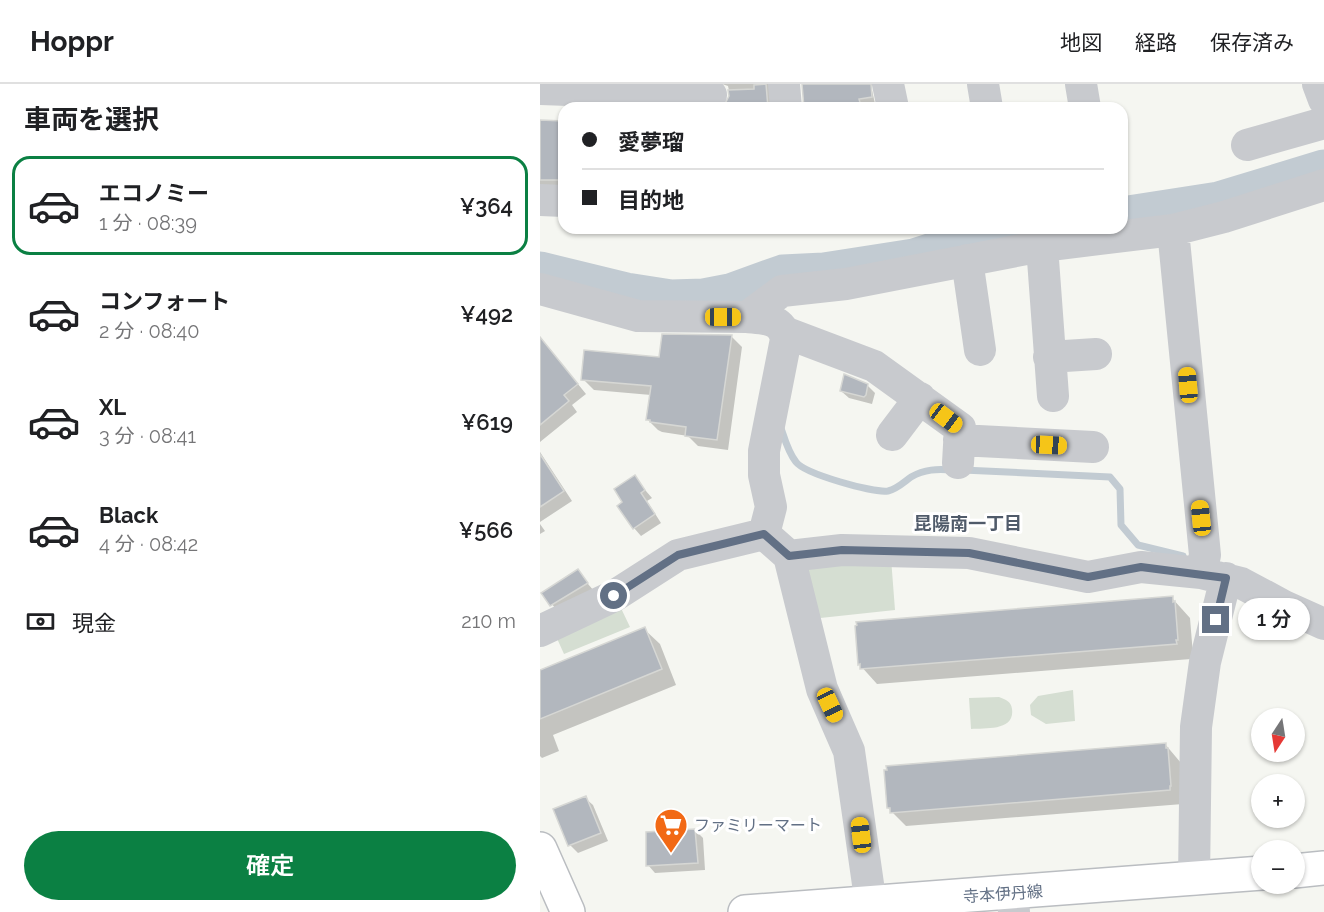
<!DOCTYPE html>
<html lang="ja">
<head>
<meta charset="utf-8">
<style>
  :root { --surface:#fff; --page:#f6f6f6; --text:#202124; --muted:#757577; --line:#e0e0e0; --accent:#0b8043 }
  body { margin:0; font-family:Raleway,"Noto Sans JP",sans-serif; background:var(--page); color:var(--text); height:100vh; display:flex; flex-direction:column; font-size:22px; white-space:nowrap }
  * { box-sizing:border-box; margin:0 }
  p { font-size:20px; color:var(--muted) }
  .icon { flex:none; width:33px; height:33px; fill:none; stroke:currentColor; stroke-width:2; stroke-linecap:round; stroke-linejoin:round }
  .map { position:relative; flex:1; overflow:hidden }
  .side { display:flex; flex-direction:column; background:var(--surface); width:540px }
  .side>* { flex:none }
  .top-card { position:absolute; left:18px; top:18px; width:570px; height:132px; border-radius:18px; box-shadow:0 2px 4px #0004; display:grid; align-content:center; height:132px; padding:0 24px; background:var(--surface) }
  .needle { width:39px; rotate:192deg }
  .tools { position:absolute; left:711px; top:624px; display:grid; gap:12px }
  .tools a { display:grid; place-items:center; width:54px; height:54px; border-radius:50%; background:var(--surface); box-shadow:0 2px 4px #0004; font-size:30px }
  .end { position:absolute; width:27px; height:27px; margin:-14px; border:8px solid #627085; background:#fff; box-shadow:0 0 0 3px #fff }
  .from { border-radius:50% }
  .bubble { position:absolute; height:42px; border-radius:21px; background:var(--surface); box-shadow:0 2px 4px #0004; font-size:20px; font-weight:600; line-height:42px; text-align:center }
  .car { position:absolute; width:18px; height:36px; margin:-18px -9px; border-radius:8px; box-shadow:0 0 4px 2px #0007; background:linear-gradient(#f5c518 24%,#345 0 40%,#f5c518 0 76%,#345 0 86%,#f5c518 0) }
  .top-card b { display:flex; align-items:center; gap:21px; height:57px; font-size:22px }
  .top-card b+b { border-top:2px solid var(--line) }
  .top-card i { width:15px; height:15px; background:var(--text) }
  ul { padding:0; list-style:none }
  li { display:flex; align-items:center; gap:18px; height:99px; margin:0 12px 9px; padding:0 12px; border:3px solid transparent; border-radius:18px }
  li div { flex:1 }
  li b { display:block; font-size:22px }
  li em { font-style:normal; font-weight:600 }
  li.current { border-color:var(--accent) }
  li>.icon { width:54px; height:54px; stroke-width:1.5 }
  h2 { padding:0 24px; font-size:27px; line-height:72px }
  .pay { display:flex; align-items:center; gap:15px; height:66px; padding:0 24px; font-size:22px }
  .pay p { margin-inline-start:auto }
  .button { display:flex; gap:12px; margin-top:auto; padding:12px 24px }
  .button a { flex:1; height:69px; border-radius:36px; background:var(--accent); color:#fff; font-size:24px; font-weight:600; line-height:69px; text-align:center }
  header { display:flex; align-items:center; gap:36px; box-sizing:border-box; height:84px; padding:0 30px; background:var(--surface); border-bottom:2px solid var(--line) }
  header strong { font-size:28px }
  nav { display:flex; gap:33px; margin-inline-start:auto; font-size:21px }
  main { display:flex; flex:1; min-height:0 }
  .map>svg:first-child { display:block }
</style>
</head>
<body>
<header>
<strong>Hoppr</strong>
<nav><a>地図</a><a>経路</a><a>保存済み</a></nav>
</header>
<main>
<section class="side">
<h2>車両を選択</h2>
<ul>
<li class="current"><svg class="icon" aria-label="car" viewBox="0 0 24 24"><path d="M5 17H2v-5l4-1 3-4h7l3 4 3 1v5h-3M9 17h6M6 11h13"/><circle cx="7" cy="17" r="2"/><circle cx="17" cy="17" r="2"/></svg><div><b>エコノミー</b><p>1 分 · 08:39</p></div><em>¥364</em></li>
<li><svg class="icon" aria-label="car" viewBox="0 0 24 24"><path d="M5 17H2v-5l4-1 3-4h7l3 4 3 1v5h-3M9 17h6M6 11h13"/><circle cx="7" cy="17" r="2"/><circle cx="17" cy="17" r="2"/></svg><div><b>コンフォート</b><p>2 分 · 08:40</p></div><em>¥492</em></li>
<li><svg class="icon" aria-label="car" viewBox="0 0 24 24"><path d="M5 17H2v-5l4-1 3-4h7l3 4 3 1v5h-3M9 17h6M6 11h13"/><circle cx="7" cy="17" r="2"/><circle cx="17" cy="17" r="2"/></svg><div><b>XL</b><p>3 分 · 08:41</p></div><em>¥619</em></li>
<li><svg class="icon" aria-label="car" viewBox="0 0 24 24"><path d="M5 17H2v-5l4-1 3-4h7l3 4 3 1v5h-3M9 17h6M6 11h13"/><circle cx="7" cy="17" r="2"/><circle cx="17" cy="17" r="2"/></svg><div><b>Black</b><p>4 分 · 08:42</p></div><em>¥566</em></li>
</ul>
<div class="pay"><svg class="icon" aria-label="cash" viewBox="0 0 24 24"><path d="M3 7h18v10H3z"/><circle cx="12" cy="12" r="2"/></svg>現金<p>210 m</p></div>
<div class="button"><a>確定</a></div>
</section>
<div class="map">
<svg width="784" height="828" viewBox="0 0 784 828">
  <rect width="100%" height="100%" fill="#f5f6f1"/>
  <!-- green -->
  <path fill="#d5ded2" d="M351,474L355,526L271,535L264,477Z
    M79,520L90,543L24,570L15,550Z
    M533,606L535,637L506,640L491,631L490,621L498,612Z
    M459,613C466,616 471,617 472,625C475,647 446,644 431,645L429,614Z"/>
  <!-- shadow -->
  <path fill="#0003" d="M182,0H234L233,24H185L190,11L188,2Z
    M264,0H338L331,2L336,24H265Z
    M22,35H24V105L0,104V38L22,37Z
    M191,252L202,263L188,366L158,362L148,352L122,348L118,346L107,335L111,311L54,306L43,295L120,275Z
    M0,253L46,310L32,321L37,328L0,358Z
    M327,301L335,309L332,320L309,314L301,307Z
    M0,368L32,417L0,438Z
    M94,393L112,414L107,417L121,439L101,452L94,444L85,418Z
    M0,440L5,447L0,450Z
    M37,487L54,507L19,529L4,510Z
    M632,514L650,534L653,571L651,575L337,600L319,580Z
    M104,545L120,560L136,601L13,651L19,667L2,674L0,672V588Z
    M625,660L641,679L643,720L366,742L348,724Z
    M45,714L53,721L68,757L38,769L30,761L15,726Z
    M155,746L163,754L165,786L115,789L108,781Z"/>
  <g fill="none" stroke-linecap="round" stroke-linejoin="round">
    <!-- stream -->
    <path stroke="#c2cbd2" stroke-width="7" d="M582,115L606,121L617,127
      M241,344C245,356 248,368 256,378C265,390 333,409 348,407C357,405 364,398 371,393C385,385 397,385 412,386
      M423,386L570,393L580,405L581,441L598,461L643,472"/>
    <!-- river -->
    <path stroke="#c2cbd2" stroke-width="39" d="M582,132L679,117L784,85
      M0,187L86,208L131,215L164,214L190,209L243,190L284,188L374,174L402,165L506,144"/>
  </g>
  <!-- building -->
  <path fill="#b2b7be" stroke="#d6d7d4" stroke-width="1.5" d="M226,0L228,24H183L189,12L188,6L214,5V1Z
    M262,0H331L332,13L319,15L321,22L310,24H264Z
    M0,36L24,37V96H0Z
    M122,250L192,251L177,356L145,352L146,343L110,338V336H106L111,302L41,296L44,266L119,273Z
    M0,253L38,300L24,311L29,317L0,341Z
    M304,290L328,300L326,311L324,313L300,307Z
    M0,370L24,407L0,423Z
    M95,391L105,406L101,409L115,430L93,445L77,422L82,418L74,405Z
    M38,485L48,499L10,522L1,509Z
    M633,512V518L635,517L638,556H636L637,560L320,585V580L318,581L315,542L317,541L316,538Z
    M105,543L122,585L0,635V586Z
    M626,659V664H628L631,702H630V706L350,729V724H347L344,686H347L346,682Z
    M46,712L61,749L28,762L13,725Z
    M155,745L158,779L106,782V748Z"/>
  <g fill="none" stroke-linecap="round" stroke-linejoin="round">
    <!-- major casing -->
    <g stroke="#babdc1" stroke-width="36">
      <path id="major" d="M0,765L28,828
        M754,787L784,784
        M205,828L722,789"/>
    </g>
    <!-- minor -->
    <path stroke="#c8cace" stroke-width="32" d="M244,0L246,24
      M348,0L353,24
      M443,0L447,24
      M541,0L545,24
      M778,0L784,16
      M0,5L171,11
      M707,61L784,39
      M0,116L24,117
      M633,146L665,471L661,489
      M502,162L513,312
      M427,176L440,266
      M0,205L98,232L207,233L242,207L306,200L502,162L633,146L684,133L784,101
      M207,233C225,235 242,234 246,255L224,367V391L231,423L224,450
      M244,248L334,282L420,344L418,379
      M509,273L556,270
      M352,351L380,314
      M419,356L553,363
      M224,450L249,472L282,605L309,667L332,828
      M249,472L302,466L429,469L548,493L601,483L661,489L701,499L744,522L784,540
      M0,547L74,512L138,471L224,450
      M654,795L656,643L665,578L686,494
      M472,809L474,828"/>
    <!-- major -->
    <use href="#major" stroke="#fff" stroke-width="33"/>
  </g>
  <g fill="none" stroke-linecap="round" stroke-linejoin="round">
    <!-- route -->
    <path stroke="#627085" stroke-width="8" d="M74,512L138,471L224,450L249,472L302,466L429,469L548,493L601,483L686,494L676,536"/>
  </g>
  <!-- icons -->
  <defs>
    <g id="supermarket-pin" transform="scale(1.725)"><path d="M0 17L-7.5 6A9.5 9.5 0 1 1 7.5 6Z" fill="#f26915" stroke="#fff"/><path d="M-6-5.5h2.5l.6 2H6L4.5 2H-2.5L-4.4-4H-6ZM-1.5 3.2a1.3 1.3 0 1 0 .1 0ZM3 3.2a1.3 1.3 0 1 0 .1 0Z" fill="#fff"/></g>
  </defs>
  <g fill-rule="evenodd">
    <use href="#supermarket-pin" x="131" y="741"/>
  </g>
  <g text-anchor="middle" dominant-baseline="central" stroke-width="6" stroke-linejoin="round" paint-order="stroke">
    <!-- poi labels -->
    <g font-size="16" fill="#627085" stroke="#fff" text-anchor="start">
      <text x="154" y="741">ファミリーマート</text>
    </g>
    <!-- street labels -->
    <g font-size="16" fill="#627085" stroke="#fff">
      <text transform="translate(463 810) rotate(-4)">寺本伊丹線</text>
    </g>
    <!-- neighbourhood labels -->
    <g font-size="18" font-weight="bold" fill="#505b6a" stroke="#fff">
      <text x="428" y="439">昆陽南一丁目</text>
    </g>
  </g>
</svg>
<div class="tools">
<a><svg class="needle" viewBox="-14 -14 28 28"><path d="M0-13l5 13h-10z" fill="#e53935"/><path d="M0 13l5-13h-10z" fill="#757577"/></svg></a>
<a>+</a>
<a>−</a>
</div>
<i class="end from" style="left:74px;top:512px"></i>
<i class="end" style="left:676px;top:536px"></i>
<div class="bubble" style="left:698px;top:514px;width:72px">1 分</div>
<i class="car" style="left:183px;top:233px;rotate:90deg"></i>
<i class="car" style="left:648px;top:301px;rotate:355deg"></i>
<i class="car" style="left:406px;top:334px;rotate:127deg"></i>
<i class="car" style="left:509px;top:361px;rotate:93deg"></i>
<i class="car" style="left:661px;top:434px;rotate:354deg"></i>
<i class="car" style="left:290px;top:621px;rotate:155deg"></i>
<i class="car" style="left:321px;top:751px;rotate:353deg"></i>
<div class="top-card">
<b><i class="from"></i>愛夢瑠</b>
<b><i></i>目的地</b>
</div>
</div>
</main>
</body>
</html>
